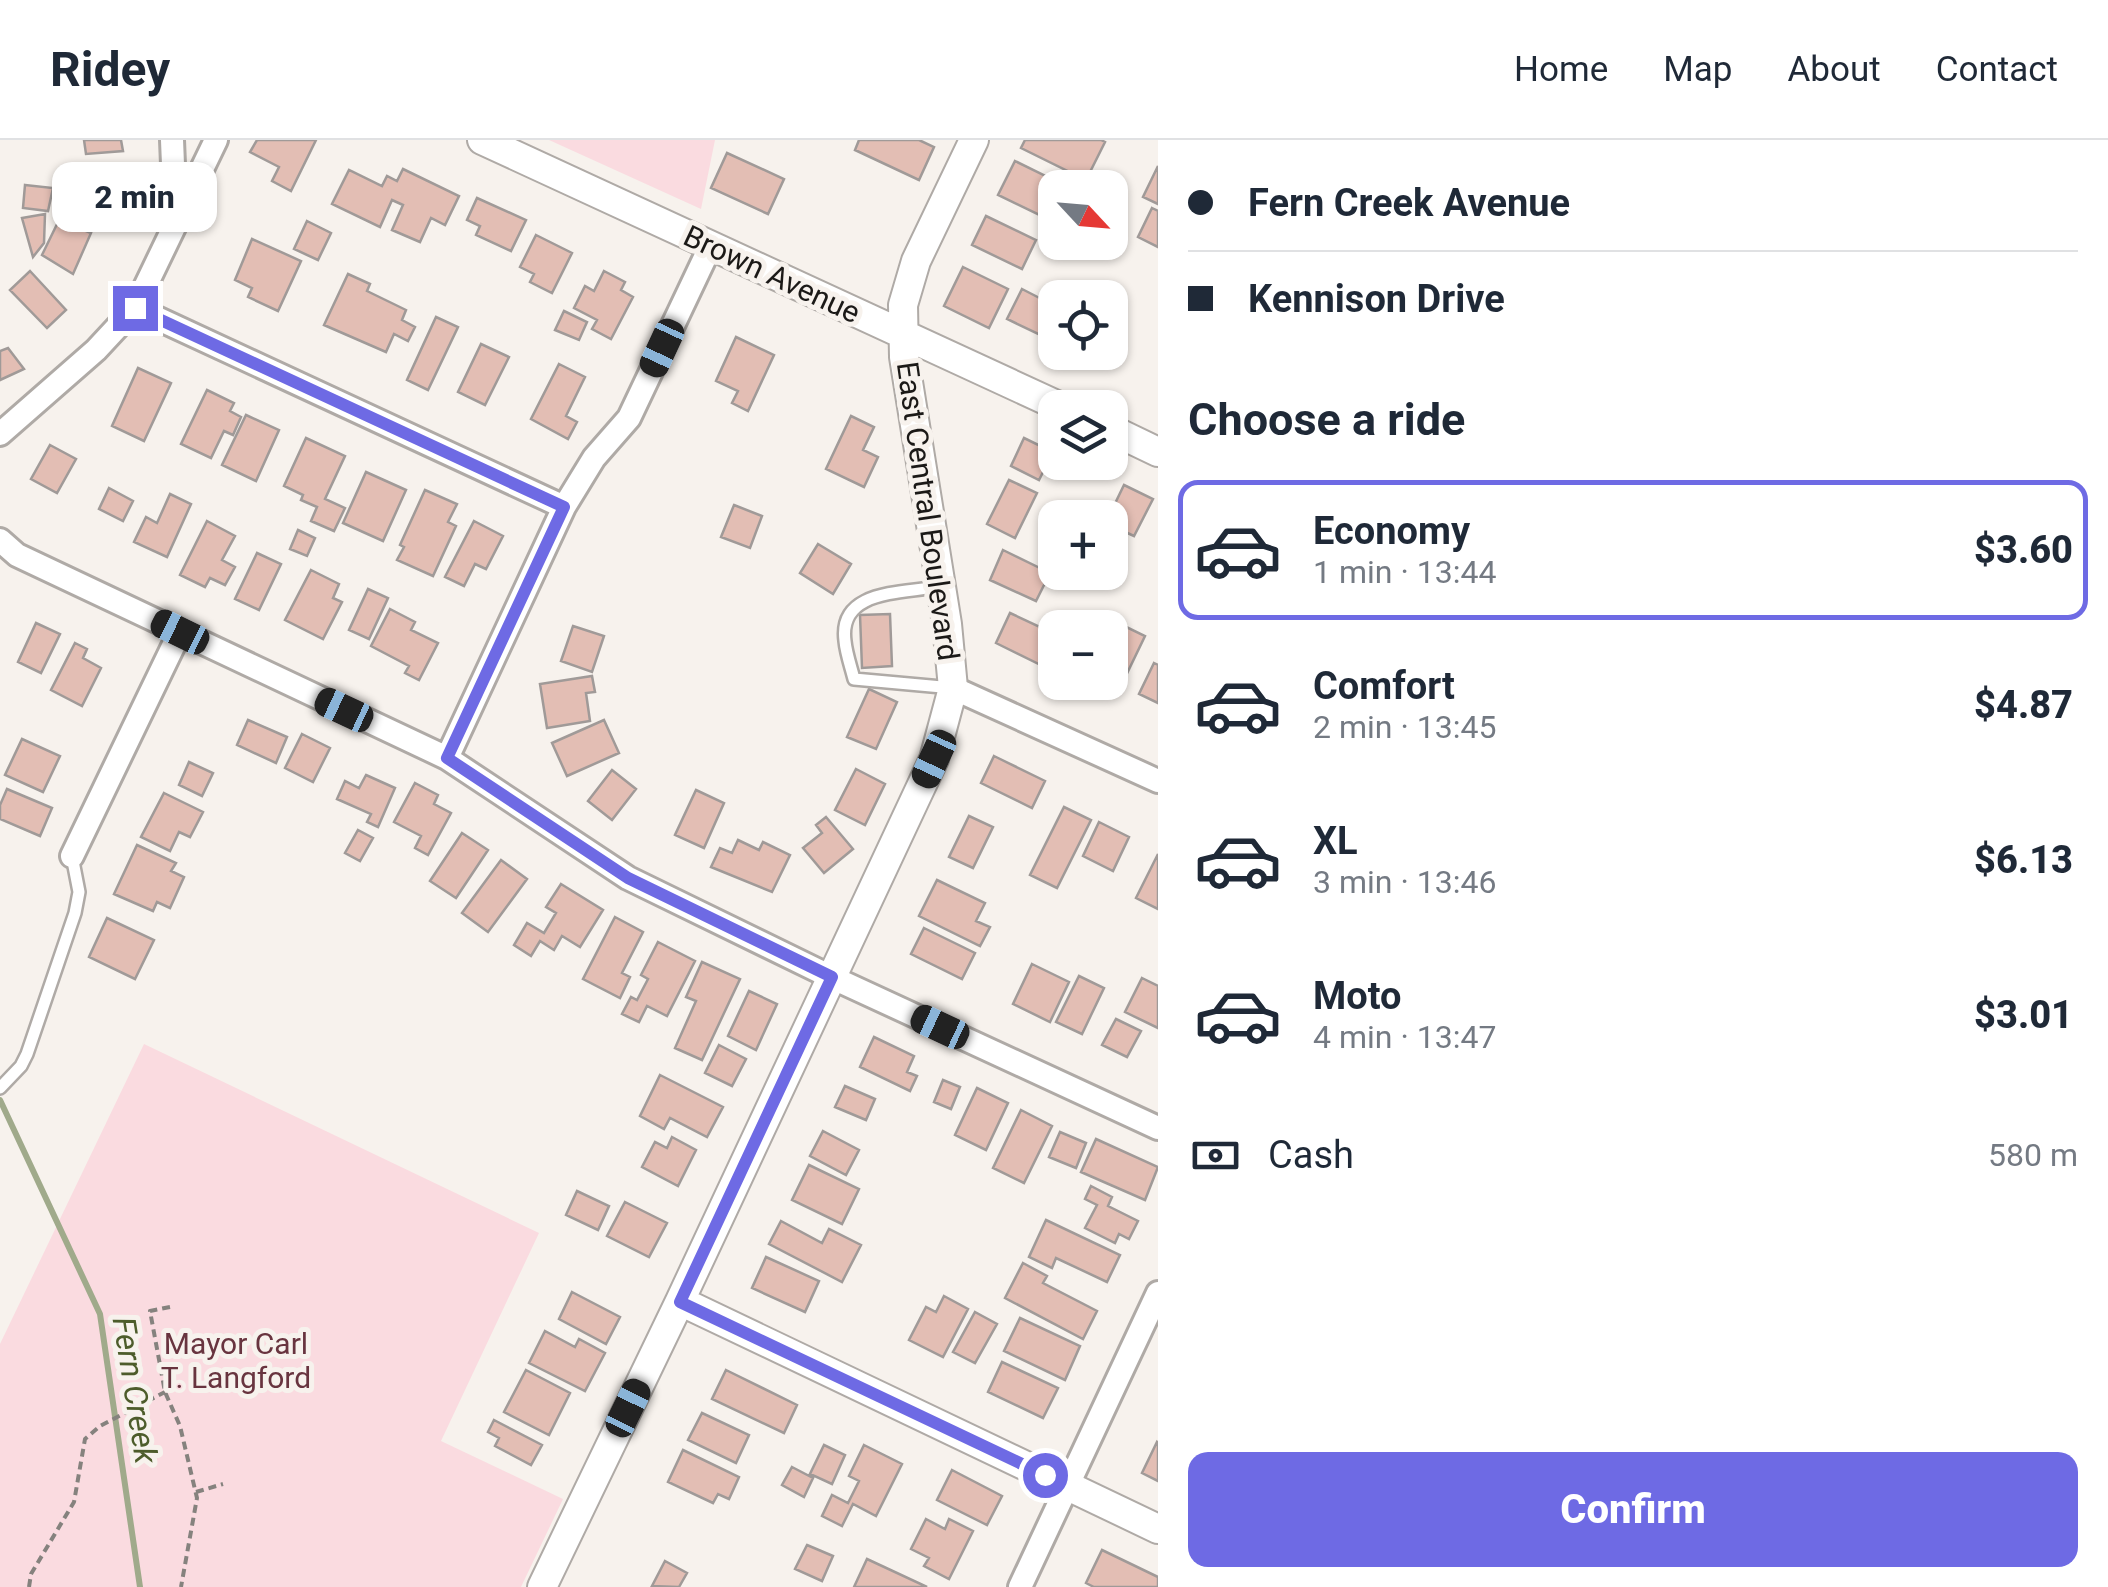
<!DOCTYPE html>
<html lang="en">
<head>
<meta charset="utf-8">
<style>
  :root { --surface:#fff; --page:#f2f2f3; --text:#1f2937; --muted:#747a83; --line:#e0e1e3; --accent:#6e6ae4 }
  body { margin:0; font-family:Roboto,sans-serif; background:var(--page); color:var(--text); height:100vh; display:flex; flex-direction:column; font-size:38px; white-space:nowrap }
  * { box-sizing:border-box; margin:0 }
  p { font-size:32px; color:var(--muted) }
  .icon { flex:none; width:55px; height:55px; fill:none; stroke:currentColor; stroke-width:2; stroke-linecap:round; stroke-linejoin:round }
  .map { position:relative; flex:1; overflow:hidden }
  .details { display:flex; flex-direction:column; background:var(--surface); width:950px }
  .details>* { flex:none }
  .hud { display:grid; align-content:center; height:220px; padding:0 30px; background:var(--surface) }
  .needle { width:65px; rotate:116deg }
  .buttons { position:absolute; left:1038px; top:30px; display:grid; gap:20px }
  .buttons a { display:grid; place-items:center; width:90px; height:90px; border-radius:20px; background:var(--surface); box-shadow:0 2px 8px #0004; font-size:50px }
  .end { position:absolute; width:45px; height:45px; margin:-22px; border:12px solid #6e6ae4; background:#fff; box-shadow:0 0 0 5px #fff }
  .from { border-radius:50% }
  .bubble { position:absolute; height:70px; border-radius:20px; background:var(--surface); box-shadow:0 2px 8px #0004; font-size:32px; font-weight:800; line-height:70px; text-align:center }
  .car { position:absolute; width:30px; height:60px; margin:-30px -15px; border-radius:12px; box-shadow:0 0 8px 2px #0007; background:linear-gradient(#222 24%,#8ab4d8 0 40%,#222 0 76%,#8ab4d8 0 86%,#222 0) }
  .hud b { display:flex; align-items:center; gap:35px; height:95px; font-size:38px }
  .hud b+b { border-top:2px solid var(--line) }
  .hud i { width:25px; height:25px; background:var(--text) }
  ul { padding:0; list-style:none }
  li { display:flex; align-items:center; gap:30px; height:140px; margin:0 20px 15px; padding:0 10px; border:5px solid transparent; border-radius:20px }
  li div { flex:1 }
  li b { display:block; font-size:38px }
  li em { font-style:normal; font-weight:800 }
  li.selected { border-color:var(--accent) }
  li>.icon { width:90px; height:90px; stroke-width:1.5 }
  h2 { padding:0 30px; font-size:45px; line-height:120px }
  .pay { display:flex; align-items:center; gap:25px; height:110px; padding:0 30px; font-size:38px }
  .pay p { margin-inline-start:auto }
  .cta { display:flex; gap:20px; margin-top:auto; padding:20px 30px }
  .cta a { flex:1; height:115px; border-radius:20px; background:var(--accent); color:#fff; font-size:40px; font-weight:800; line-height:115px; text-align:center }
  header { display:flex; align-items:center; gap:60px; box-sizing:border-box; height:140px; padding:0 50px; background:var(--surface); border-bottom:2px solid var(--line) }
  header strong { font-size:48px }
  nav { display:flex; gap:55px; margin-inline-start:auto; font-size:35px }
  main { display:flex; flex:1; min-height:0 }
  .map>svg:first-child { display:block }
</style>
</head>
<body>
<header>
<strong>Ridey</strong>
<nav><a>Home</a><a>Map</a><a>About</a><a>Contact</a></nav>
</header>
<main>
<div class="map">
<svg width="1158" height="1447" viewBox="0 0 1158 1447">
  <rect width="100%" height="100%" fill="#f7f2ed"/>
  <!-- green -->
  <path fill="#fadbe0" d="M549,0H715L701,69Z
    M144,904L539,1093L441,1301L563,1359L521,1447H0V1204Z"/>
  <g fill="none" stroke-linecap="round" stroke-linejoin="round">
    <!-- stream -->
    <path stroke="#a0aa8b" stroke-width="6" d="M0,960L100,1174L140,1447"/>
  </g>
  <!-- building -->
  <path fill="#e3beb4" stroke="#a09a98" stroke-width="2.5" d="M84,0H121L123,11L86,14Z
    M257,0H316L291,51L272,41L279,27L250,12Z
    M859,0H919L934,7L919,40L855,10Z
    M1025,0H1101L1105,2L1086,40L1021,8Z
    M727,13L784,39L768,74L711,48Z
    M1015,21L1070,48H1055L1054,82L998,55Z
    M84,26L119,29L118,63L67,60V41H81Z
    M1158,26V64L1143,57Z
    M403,29L459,56L445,85L431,78L420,102L392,90L403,65L392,60L380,87L332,64L349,30L382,46L387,36L397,41Z
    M25,45L53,48L48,71L23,68Z
    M477,58L526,80L511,111L476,95L480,86L467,80Z
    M1152,68L1158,71V107L1138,97Z
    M45,74L44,103L33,117L22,78Z
    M986,76L1036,100L1022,129L972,105Z
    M59,80L91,93L73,134L42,115Z
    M307,81L331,93L318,120L294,109Z
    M536,95L572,113L552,153L530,142L534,134L520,127Z
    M252,99L301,121L278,171L248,157L252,148L235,140Z
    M963,127L1008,149L989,188L944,166Z
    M30,131L66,170L47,188L10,150Z
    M604,131L625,142L621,150L633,157L611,199L592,189L597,180L574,168L585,146L594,151Z
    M348,134L370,144L367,151L406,170L402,180L415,187L408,201L394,194L386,212L324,185Z
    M1022,149L1055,166V191L1051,200L1007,179Z
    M564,171L587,182L579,200L555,190Z
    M436,177L458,187L428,250L407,240Z
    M736,197L774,215L748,271L732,263L738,251L716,241Z
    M481,204L509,217L485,265L458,252Z
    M8,208L24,229L0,240V211Z
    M559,224L585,237L566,276L577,282L568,299L531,279Z
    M138,228L171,243L144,301L112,286Z
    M207,250L234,263L230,271L241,277L233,295L224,291L211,318L181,304Z
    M246,275L279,290L256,341L222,325Z
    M851,276L874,287L863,310L878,317L864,347L826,329Z
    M306,298L345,316L325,359L345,368L334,391L311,381L317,367L301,360L303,355L284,346Z
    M1024,298L1053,312L1039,340L1011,326Z
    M50,305L76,319L57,353L31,339Z
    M366,332L406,350L383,401L343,383Z
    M1009,340L1037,353L1015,398L987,384Z
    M1124,345L1153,359L1134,396L1110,385L1108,378Z
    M109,348L133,361L123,381L99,369Z
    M425,350L457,364L448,382L456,386L433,436L397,420L404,407L400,405Z
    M170,354L191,364L167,417L134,402L146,377L157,383Z
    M734,365L762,376L750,408L721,397Z
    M207,381L235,396L222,420L235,427L225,445L210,438L205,447L180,435Z
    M474,381L503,396L486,429L475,424L464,446L445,437Z
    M298,390L315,398L307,416L290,409Z
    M818,404L851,424L833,454L800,433Z
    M1003,410L1050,433L1036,461L990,440Z
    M257,413L281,424L259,470L235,459Z
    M311,430L339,444L333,458L342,462L323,499L285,480Z
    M368,449L388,458L369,499L349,490Z
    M390,469L415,482L411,490L438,503L419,540L405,533L409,526L371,506Z
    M1010,473L1055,494V532L996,503Z
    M890,474L892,526L862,528L860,475Z
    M1114,481L1145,496L1119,550L1103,542H1110V490Z
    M36,483L60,494L41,533L18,522Z
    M573,486L604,496L592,532L561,521Z
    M75,503L87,509L83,518L101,528L82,566L51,550Z
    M1154,523L1158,525V563L1139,554Z
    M592,536L595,552L586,553L590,581L547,588L540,544Z
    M869,549L897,562L876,609L847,597Z
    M248,580L287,597L276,623L237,605Z
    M604,580L619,613L567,636L552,603Z
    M302,594L330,608L313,642L285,628Z
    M22,599L60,616L43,652L5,635Z
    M994,616L1045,641L1032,668L981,643Z
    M189,622L213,633L202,656L179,645Z
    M856,629L885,644L865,685L835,670Z
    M612,630L636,649L612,680L588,661Z
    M366,635L395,648L378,687L367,682L371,674L337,659L345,641L359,648Z
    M415,643L438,655L434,664L451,673L428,715L415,708L421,696L394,682Z
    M7,649L52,668L40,696L0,679V665Z
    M696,650L724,663L704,708L675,695Z
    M164,653L203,672L190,697L179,692L170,711L141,697Z
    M1064,667L1091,680L1057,748L1030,735Z
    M969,676L993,687L973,728L949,717Z
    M826,677L853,709L824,733L803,708L822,693L816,685Z
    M1099,682L1129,697L1113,731L1083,716Z
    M358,690L373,698L360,721L345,713Z
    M462,693L488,710L456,758L430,741Z
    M738,700L759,710L763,702L790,715L772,752L711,727L720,708L732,713Z
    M137,705L176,723L171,731L184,737L170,768L157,762L153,771L114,754Z
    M1158,714V769L1136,758Z
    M501,720L527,739L488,792L462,773Z
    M937,740L985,763L976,781L990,787L980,806L919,776Z
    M561,744L603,770L580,807L562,796L554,810L540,801L531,816L514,805L527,783L544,793L556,773L546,767Z
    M615,777L643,792L622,833L630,837L620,858L583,839Z
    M107,778L154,800L135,839L89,817Z
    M924,788L975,813L962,839L911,814Z
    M658,802L695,821L667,876L647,866L639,882L622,874L631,857L637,860L648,839L641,835Z
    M702,822L740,839L702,920L675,908L696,861L686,857Z
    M1032,824L1069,842L1050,882L1013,864Z
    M1079,836L1104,848L1082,894L1056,882Z
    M1142,838L1158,846V888L1125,872Z
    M749,851L777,864L756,910L728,896Z
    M1116,879L1141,891L1127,917L1102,905Z
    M874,897L914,916L907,932L917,936L910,951L860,927Z
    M719,905L746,919L732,946L705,933Z
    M660,935L723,967L707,997L670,978L664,989L640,976Z
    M943,940L960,947L951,969L934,962Z
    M845,946L875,959L866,980L835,967Z
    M977,948L1008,963L986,1010L955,995Z
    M1021,970L1052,986L1024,1043L993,1028Z
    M823,991L859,1010L846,1035L810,1016Z
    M1060,992L1086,1003L1076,1028L1049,1017Z
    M672,997L696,1010L678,1046L642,1027L655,1002L667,1008Z
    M1096,999L1158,1027L1145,1060L1081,1032Z
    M809,1025L859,1049L842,1084L792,1060Z
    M1091,1046L1112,1057L1108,1066L1138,1081L1129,1099L1119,1094L1115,1103L1085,1088L1097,1065L1085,1059Z
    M577,1051L609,1066L598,1090L566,1075Z
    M625,1062L667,1083L649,1117L607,1096Z
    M1046,1080L1120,1115L1107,1142L1056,1118L1052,1128L1029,1117Z
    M781,1081L822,1103L829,1089L861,1105L842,1142L769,1104Z
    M766,1117L819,1141L805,1172L752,1148Z
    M1023,1123L1047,1136L1043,1143L1097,1171L1083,1199L1005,1158Z
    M572,1152L620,1177L606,1204L559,1179Z
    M944,1156L968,1169L943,1217L909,1200L926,1167L936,1172Z
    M975,1172L997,1184L975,1223L953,1212Z
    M1020,1178L1080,1206L1065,1240L1004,1211Z
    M545,1191L575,1207L579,1199L605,1213L585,1251L529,1223Z
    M1002,1222L1058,1248L1043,1278L988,1252Z
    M526,1230L570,1253L549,1295L504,1272Z
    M726,1230L797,1265L784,1293L712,1259Z
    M702,1273L749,1295L736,1323L688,1300Z
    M494,1280L542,1305L531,1325L495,1306L499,1298L488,1292Z
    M1157,1302L1158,1303V1341L1142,1333Z
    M824,1305L845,1315L832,1344L810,1334Z
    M864,1305L902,1324L876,1376L853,1364L842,1386L822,1376L832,1355L848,1363L859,1341L849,1336Z
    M683,1310L739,1337L729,1359L718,1354L713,1363L668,1342Z
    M792,1327L813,1338L804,1357L782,1345Z
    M952,1330L1002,1356L987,1385L937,1360Z
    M926,1379L945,1389L949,1379L973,1391L949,1439L924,1426L929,1418L911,1409Z
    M807,1405L833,1416L822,1441L795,1429Z
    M1102,1410L1158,1437V1447H1094L1086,1443Z
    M867,1419L927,1447H854Z
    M665,1421L687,1433L679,1447L652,1446Z"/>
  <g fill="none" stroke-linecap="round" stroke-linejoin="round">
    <!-- service casing -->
    <g stroke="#afaaa6" stroke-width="16">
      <path id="service" d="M940,446C905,454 838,448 845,501C846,513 851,527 854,539L953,548
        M0,948L21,926L27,914L75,773L79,752L72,716"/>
    </g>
    <!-- minor casing -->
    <g stroke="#afaaa6" stroke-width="28">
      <path id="minor" d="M170,75L174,49L172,0
        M135,168L564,367
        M0,294L96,210L135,168L216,0
        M0,400L17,415L447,618L628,738L831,837L1158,988
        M953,548L1158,641
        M447,618L564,367L594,318L629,278L711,105
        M72,716L180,492
        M1020,1447L1158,1153"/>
    </g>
    <!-- tertiary casing -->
    <g stroke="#afaaa6" stroke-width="32">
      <path id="tertiary" d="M482,0L1063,268
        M1110,289L1158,312
        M680,1161L1158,1389
        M542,1447L680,1161L934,619L953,548L947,484L904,217L903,165L916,121L974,0"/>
    </g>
    <!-- path -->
    <path stroke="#85827e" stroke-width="4" stroke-dasharray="8 5" stroke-linecap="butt" d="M170,1167L150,1171L165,1252L180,1286L197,1358L181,1447
      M196,1352L223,1344
      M29,1447L31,1434L74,1362L85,1299L100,1286L165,1252"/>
    <!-- service -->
    <use href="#service" stroke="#fff" stroke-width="11"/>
    <!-- minor -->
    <use href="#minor" stroke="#fff" stroke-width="22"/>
    <!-- tertiary -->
    <use href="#tertiary" stroke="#fff" stroke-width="28"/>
  </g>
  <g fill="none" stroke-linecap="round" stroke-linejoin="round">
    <!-- route -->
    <path stroke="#6e6ae4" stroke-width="12" d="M135,168L564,367L447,618L628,738L832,837L680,1162L1045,1335"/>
  </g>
  <g text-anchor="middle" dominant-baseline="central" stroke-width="10" stroke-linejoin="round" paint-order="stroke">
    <!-- street labels -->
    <g font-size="30" fill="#1b1917" stroke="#f7f2ed">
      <text transform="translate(772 134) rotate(25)">Brown Avenue</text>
      <text transform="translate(928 371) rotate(82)">East Central Boulevard</text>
    </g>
    <!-- park labels -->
    <g font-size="30" fill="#68343f" stroke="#f7f2ed">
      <text x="236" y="1203">Mayor Carl<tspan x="236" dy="34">T. Langford</tspan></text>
    </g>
    <!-- water labels -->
    <g font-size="32" font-style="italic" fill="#4d5c2b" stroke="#f7f2ed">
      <text transform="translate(135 1250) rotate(81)">Fern Creek</text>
    </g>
  </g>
</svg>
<div class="buttons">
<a><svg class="needle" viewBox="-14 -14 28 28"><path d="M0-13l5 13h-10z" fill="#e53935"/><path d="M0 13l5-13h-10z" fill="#747a83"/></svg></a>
<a><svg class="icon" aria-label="locate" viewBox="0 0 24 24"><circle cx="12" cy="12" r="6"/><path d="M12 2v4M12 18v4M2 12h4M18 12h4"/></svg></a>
<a><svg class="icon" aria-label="layers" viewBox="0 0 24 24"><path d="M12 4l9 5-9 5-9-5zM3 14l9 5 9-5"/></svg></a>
<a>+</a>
<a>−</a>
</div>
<i class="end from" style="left:1045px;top:1335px"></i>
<i class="end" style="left:135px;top:168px"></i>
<div class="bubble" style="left:52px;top:22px;width:165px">2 min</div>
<i class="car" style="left:662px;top:208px;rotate:205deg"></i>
<i class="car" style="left:180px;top:492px;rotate:296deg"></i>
<i class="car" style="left:344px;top:570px;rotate:295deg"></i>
<i class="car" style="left:934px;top:619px;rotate:205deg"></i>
<i class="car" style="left:940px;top:887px;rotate:295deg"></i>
<i class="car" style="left:628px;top:1268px;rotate:26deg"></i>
</div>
<section class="details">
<div class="hud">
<b><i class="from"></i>Fern Creek Avenue</b>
<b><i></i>Kennison Drive</b>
</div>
<h2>Choose a ride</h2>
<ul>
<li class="selected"><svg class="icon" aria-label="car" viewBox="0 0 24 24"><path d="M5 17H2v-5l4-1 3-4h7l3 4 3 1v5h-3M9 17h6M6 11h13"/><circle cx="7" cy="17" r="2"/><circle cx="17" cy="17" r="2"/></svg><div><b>Economy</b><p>1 min · 13:44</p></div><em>$3.60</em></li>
<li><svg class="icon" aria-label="car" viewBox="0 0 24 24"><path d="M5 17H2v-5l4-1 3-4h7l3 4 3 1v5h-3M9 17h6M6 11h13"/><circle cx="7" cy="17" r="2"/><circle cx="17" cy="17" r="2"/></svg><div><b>Comfort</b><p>2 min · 13:45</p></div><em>$4.87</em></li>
<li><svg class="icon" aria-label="car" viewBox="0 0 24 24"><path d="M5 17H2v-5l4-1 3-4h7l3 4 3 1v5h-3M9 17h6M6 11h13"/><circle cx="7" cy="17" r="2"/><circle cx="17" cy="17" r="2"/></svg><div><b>XL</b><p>3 min · 13:46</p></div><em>$6.13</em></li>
<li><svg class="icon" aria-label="car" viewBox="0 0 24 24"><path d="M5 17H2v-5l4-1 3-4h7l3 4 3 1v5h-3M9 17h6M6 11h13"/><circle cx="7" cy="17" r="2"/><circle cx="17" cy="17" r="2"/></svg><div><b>Moto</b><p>4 min · 13:47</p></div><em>$3.01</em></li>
</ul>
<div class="pay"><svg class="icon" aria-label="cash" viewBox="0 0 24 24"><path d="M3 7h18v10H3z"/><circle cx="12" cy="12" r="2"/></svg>Cash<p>580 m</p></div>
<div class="cta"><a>Confirm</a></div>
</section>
</main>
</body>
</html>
